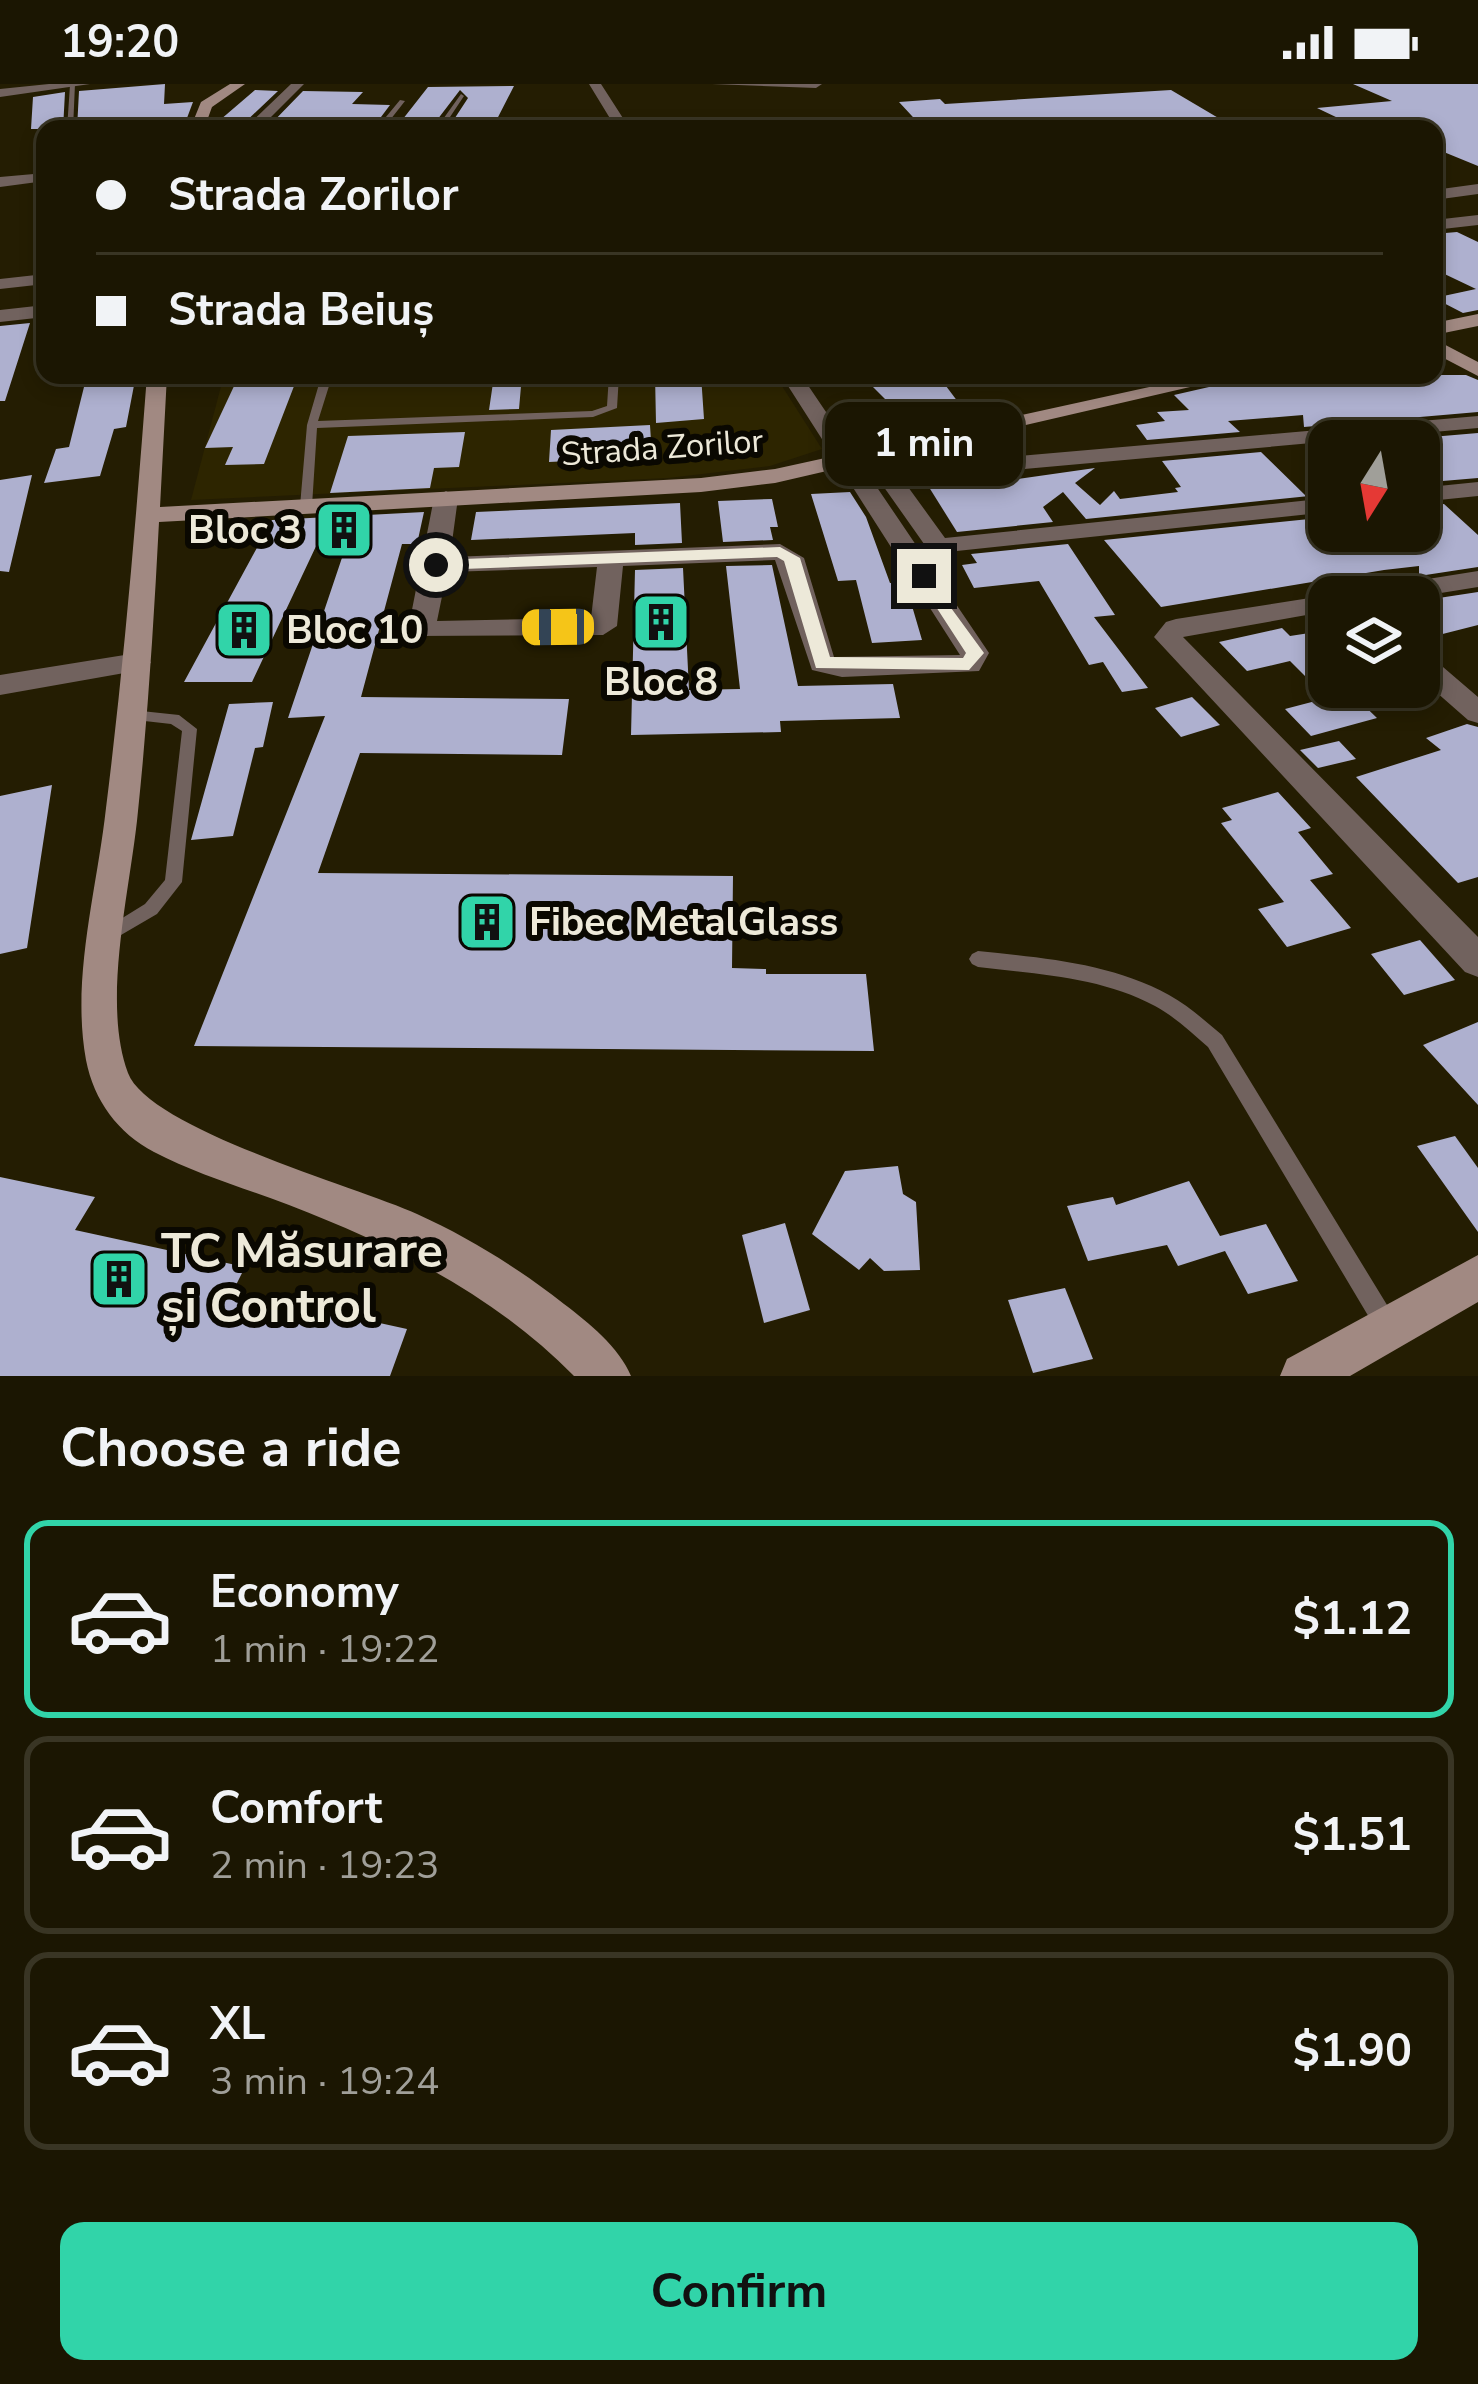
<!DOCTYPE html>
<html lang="en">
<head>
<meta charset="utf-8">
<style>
  :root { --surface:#1b1602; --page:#282311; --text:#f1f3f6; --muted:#a09f99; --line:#393524; --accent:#31d4a9 }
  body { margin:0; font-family:"Nunito Sans",sans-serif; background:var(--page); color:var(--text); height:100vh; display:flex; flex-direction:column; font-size:45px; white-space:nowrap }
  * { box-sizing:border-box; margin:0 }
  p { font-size:39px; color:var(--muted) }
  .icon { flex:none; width:66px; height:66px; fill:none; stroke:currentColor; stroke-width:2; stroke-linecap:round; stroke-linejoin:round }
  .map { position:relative; height:1292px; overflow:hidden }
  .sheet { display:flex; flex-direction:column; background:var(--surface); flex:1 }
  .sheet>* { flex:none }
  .hud { position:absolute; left:36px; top:36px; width:1407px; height:264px; border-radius:24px; box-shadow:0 6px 18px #0003,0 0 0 3px var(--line); display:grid; align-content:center; height:264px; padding:0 60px; background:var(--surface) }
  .needle { width:78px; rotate:191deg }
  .fabs { position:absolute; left:1308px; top:336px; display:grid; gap:24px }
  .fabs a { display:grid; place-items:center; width:132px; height:132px; border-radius:24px; background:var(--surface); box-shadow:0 6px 18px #0003,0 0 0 3px var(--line); font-size:60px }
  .end { position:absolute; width:54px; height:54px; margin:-27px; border:15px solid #ede9d9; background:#111; box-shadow:0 0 0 6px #111 }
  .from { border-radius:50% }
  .bubble { position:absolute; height:84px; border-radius:24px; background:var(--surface); box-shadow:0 6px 18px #0003,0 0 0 3px var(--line); font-size:39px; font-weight:700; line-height:84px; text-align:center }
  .car { position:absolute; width:36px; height:72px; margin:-36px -18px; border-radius:15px; box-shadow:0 0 9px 3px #0007; background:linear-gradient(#f5c518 24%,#345 0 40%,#f5c518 0 76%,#345 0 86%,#f5c518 0) }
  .hud b { display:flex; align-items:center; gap:42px; height:114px; font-size:45px }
  .hud b+b { border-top:3px solid var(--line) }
  .hud i { width:30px; height:30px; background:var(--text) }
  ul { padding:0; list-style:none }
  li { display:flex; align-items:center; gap:36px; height:198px; margin:0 24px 18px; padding:0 36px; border:6px solid var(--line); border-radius:24px }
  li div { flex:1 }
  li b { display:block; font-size:45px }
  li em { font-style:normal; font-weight:700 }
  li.current { border-color:var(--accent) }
  li>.icon { width:108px; height:108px; stroke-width:1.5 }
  h2 { padding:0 60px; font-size:54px; line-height:144px }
  .primary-button { display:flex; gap:24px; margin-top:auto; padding:24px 60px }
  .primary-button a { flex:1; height:138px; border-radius:24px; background:var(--accent); color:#111; font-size:48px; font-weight:700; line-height:138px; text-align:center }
  .status { display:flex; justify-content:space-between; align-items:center; height:84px; padding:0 60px; background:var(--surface); direction:ltr }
  .status svg { height:33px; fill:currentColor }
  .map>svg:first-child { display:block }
</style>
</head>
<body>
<div class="status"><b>19:20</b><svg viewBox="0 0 49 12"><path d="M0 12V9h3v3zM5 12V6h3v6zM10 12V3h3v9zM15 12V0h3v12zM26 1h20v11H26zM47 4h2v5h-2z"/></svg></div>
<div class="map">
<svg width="1478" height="1292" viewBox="0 0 1478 1292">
  <rect width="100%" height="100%" fill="#241d02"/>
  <!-- built -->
  <path fill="#2d2500" d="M224,291H775L822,365L770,382L668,394L191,416Z"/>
  <!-- building -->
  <path fill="#aeb0cf" d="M165,0L164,20L193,18L184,42L77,45L79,7Z
    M1353,0H1478V82L1434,64V45H1361L1317,24L1392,17Z
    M514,2L495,39L451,40L468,14L460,6L434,40H399L428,3Z
    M255,6L278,7L241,42H213Z
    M1171,6L1237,45H924L899,18L940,15L945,20Z
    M303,7L363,8L352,20L390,21L372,45L268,43Z
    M65,8L63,45H31L33,13Z
    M1457,148L1478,158V226L1463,229L1434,214L1476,205L1434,185V150Z
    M30,239L5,317H0V242Z
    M87,291H136L126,343L114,345L100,392L44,399L56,365L69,363Z
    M522,291L519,325L489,326L494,292Z
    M655,291H701L704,335L656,339Z
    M861,291H908L915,301L943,298L967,330L912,342Z
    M1364,291H1466L1478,296V328L1304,343L1303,331L1228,337L1240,348L1147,356L1136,341L1165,337L1157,328L1189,326L1174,311L1244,295L1245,300Z
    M296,297L264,380L225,381L233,363L205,364L235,300Z
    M650,341L652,373L549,378L551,346Z
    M465,348L459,383L434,384L430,404L330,409L348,352Z
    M1478,349V394L1419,399V357H1384Z
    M1261,368L1306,412L1305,371L1329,395V410L1086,435L1063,408L1043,423L1053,438L957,448L927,400L978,394L982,400L1095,384L1075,399L1100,421L1114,407L1120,415L1178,408L1175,404L1181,403L1162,377Z
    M32,391L9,488L0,487V396Z
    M850,408L866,433L890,499L905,498L922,556L872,559L856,496L838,497L811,410Z
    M772,415L778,443H770L773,456L723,458L718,417Z
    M680,419L682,459L635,461V449L471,456L476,428Z
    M1444,420L1478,451V483L1419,492V482L1384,486L1161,523L1104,456L1329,433V447H1419V422Z
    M424,428L417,460H402L361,613L569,615L562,671L360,669L318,789L733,792L732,884L766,885V890H866L874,967L194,962L325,632L288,634L350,450L326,441L252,598H184L272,436Z
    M1068,460L1115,531L1094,533L1148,604L1122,608L1103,578L1089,581L1039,497L974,504L962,481L977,479L971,470Z
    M772,481L798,602L893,600L900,634L780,637L781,648L631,651L635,486L683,484L689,606L740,605L726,482Z
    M1478,508V541L1419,556V517Z
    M1282,544L1290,552L1329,546V614L1350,608L1377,634L1311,652L1285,625L1327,614L1290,577L1247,587L1219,558Z
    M1192,613L1220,641L1181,653L1155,624Z
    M273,618L263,663L255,664L233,752L191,756L229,620Z
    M1467,640L1478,643V793L1458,799L1356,693L1441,666L1426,654Z
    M1339,657L1356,675L1318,684L1300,666Z
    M52,701L27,864L0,870V712Z
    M1278,708L1311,744L1298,748L1333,790L1310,796L1351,844L1287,863L1258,825L1284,818L1221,739L1232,736L1222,724Z
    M1420,856L1455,896L1404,911L1371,870Z
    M1478,938V1021L1423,961Z
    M1455,1052L1478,1084V1148L1417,1062Z
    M898,1082L903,1110L916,1118L920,1186L884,1187L870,1174L859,1186L812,1150L845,1087Z
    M0,1093L95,1113L75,1146L245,1183L233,1207L407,1245L390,1292H0Z
    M1189,1097L1220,1152L1266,1140L1298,1197L1248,1210L1225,1167L1178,1182L1167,1161L1088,1177L1067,1122L1113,1113L1116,1121Z
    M785,1139L810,1226L764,1239L742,1151Z
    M1065,1204L1093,1275L1033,1289L1008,1216Z"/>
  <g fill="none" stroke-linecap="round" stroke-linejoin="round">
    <!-- lane -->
    <path fill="#71625e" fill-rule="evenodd" d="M75,0L73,45H67L70,1Z
      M461,10L464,12L442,45H436Z
      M400,16L405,17L383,45H376Z
      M341,291H356L329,302L318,337L592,327L607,322L609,291H619L617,324L593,333L317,344L312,422L310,425H302L300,422L307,341L319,300Z
      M132,626L179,631L197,645L182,798L157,830L109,858L103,856L100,851L103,846L145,820L165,796L182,647L171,640L127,635L125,631Z
      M978,867C1043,874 1111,879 1169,911C1189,922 1205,937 1222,951L1395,1234L1399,1242L1395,1250L1387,1254L1379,1250L1208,963C1191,948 1175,933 1155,922C1102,893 1037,890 978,883L972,880L969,875L972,870Z"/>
    <!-- street -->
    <path fill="#71625e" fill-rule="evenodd" d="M49,0H90L0,13V5Z
      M291,0H304L259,45H244Z
      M589,0H601L630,45H468L611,36Z
      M712,0H822L816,4Z
      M45,89V97L0,103V93Z
      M1478,100V110L1434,116V106Z
      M1478,131V141L1434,146V136Z
      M45,190V200L0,205V195Z
      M45,221V233L0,238V226Z
      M781,291H801L985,563L989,569L979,587L842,593L812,586L775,476L623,482L617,542L603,551L412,552L408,546L434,414L446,407L458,414L450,473L780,460L804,474L834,573L960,571ZM597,483L591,534L437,537L447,488Z
      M1478,332V344L903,396L945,454L1329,414V428L938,469L929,467L862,372L873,365L893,383Z
      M1478,398V412L1419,418V404Z
      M1478,487V503L1416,513H1352L1365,505Z
      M1329,511L1338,513H1329V527L1183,553L1478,853V893L1465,888L1154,553L1166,538L1176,535Z
      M137,569L151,578L147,585L0,611V591Z
      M1419,569L1429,571L1478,613V639L1468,636L1419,593Z"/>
    <!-- secondary -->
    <path fill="#a18982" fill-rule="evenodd" d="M230,0H245L212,23L204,45H190L201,18Z
      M1478,230V242L1434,251V239Z
      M1434,255L1478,278V292L1434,269Z
      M147,291H167L160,423L701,394L775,385L1204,291H1242L775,399L701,408L159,438C154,534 148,631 138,727C131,803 101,917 128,989C149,1045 357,1103 417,1130C470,1154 518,1184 564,1220C589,1239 619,1263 631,1292H574C493,1210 395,1162 289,1121C244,1104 196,1090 154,1068C118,1049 94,1017 86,976C71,894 97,806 106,724C124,580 136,436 147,291Z
      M1478,1171V1218L1350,1292H1280L1287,1275Z"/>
  </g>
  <!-- route -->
  <path fill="#ede9d9" d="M780,463L800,474L830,573L963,574L966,569L916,492L924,487L984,569L969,586L816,584L784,477L777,473L436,486L427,481L436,476Z"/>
  <!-- icons -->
  <defs>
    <g id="building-square" transform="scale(3)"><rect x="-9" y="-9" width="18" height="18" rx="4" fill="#31d4a9" stroke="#0a0801"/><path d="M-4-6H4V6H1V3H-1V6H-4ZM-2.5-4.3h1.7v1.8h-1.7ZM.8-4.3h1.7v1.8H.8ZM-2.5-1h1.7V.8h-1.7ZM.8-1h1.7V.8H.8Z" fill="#111"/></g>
  </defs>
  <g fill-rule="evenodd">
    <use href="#building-square" x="344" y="446"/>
    <use href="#building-square" x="661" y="538"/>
    <use href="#building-square" x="244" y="546"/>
    <use href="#building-square" x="487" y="838"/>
    <use href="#building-square" x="119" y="1195"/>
  </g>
  <g text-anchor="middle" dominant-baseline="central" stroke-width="12" stroke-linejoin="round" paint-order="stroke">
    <!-- far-street labels -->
    <g font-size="33" fill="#ede9d9" stroke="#0a0801">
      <text transform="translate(662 364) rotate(-4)">Strada Zorilor</text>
    </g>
    <!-- poi labels -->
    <g font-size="39" font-weight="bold" fill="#ede9d9" stroke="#0a0801" text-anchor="start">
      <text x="302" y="446" text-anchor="end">Bloc 3</text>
      <text x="286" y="546">Bloc 10</text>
      <text x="661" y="598" text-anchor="middle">Bloc 8</text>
      <text x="529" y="838">Fibec MetalGlass</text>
    </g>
    <!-- near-poi labels -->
    <g font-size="48" font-weight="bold" fill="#ede9d9" stroke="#0a0801" text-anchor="start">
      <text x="161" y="1167">TC Măsurare<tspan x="161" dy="55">și Control</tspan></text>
    </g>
  </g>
</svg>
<div class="fabs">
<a><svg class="needle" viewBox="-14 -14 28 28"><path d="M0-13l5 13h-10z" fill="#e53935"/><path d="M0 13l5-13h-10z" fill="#a09f99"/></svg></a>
<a><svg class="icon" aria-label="layers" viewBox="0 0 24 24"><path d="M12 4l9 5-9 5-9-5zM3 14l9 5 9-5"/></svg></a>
</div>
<i class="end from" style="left:436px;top:481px"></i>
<i class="end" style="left:924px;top:492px"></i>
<div class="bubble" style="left:825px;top:318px;width:198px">1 min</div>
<i class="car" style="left:558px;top:543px;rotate:269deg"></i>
<div class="hud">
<b><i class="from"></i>Strada Zorilor</b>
<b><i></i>Strada Beiuș</b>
</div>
</div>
<section class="sheet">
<h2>Choose a ride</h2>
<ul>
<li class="current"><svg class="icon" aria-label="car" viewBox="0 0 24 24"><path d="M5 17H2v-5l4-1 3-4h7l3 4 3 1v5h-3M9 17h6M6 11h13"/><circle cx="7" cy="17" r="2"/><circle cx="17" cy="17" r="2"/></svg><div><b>Economy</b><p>1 min · 19:22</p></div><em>$1.12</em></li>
<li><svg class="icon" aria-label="car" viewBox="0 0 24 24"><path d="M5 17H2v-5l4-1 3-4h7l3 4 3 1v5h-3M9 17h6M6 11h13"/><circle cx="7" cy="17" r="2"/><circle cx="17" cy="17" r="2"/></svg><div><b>Comfort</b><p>2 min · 19:23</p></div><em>$1.51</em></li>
<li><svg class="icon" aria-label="car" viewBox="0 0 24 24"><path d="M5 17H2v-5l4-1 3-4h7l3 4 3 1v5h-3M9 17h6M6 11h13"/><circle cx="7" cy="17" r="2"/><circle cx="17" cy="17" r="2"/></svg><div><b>XL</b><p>3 min · 19:24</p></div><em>$1.90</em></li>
</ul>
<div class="primary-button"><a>Confirm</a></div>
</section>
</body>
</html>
